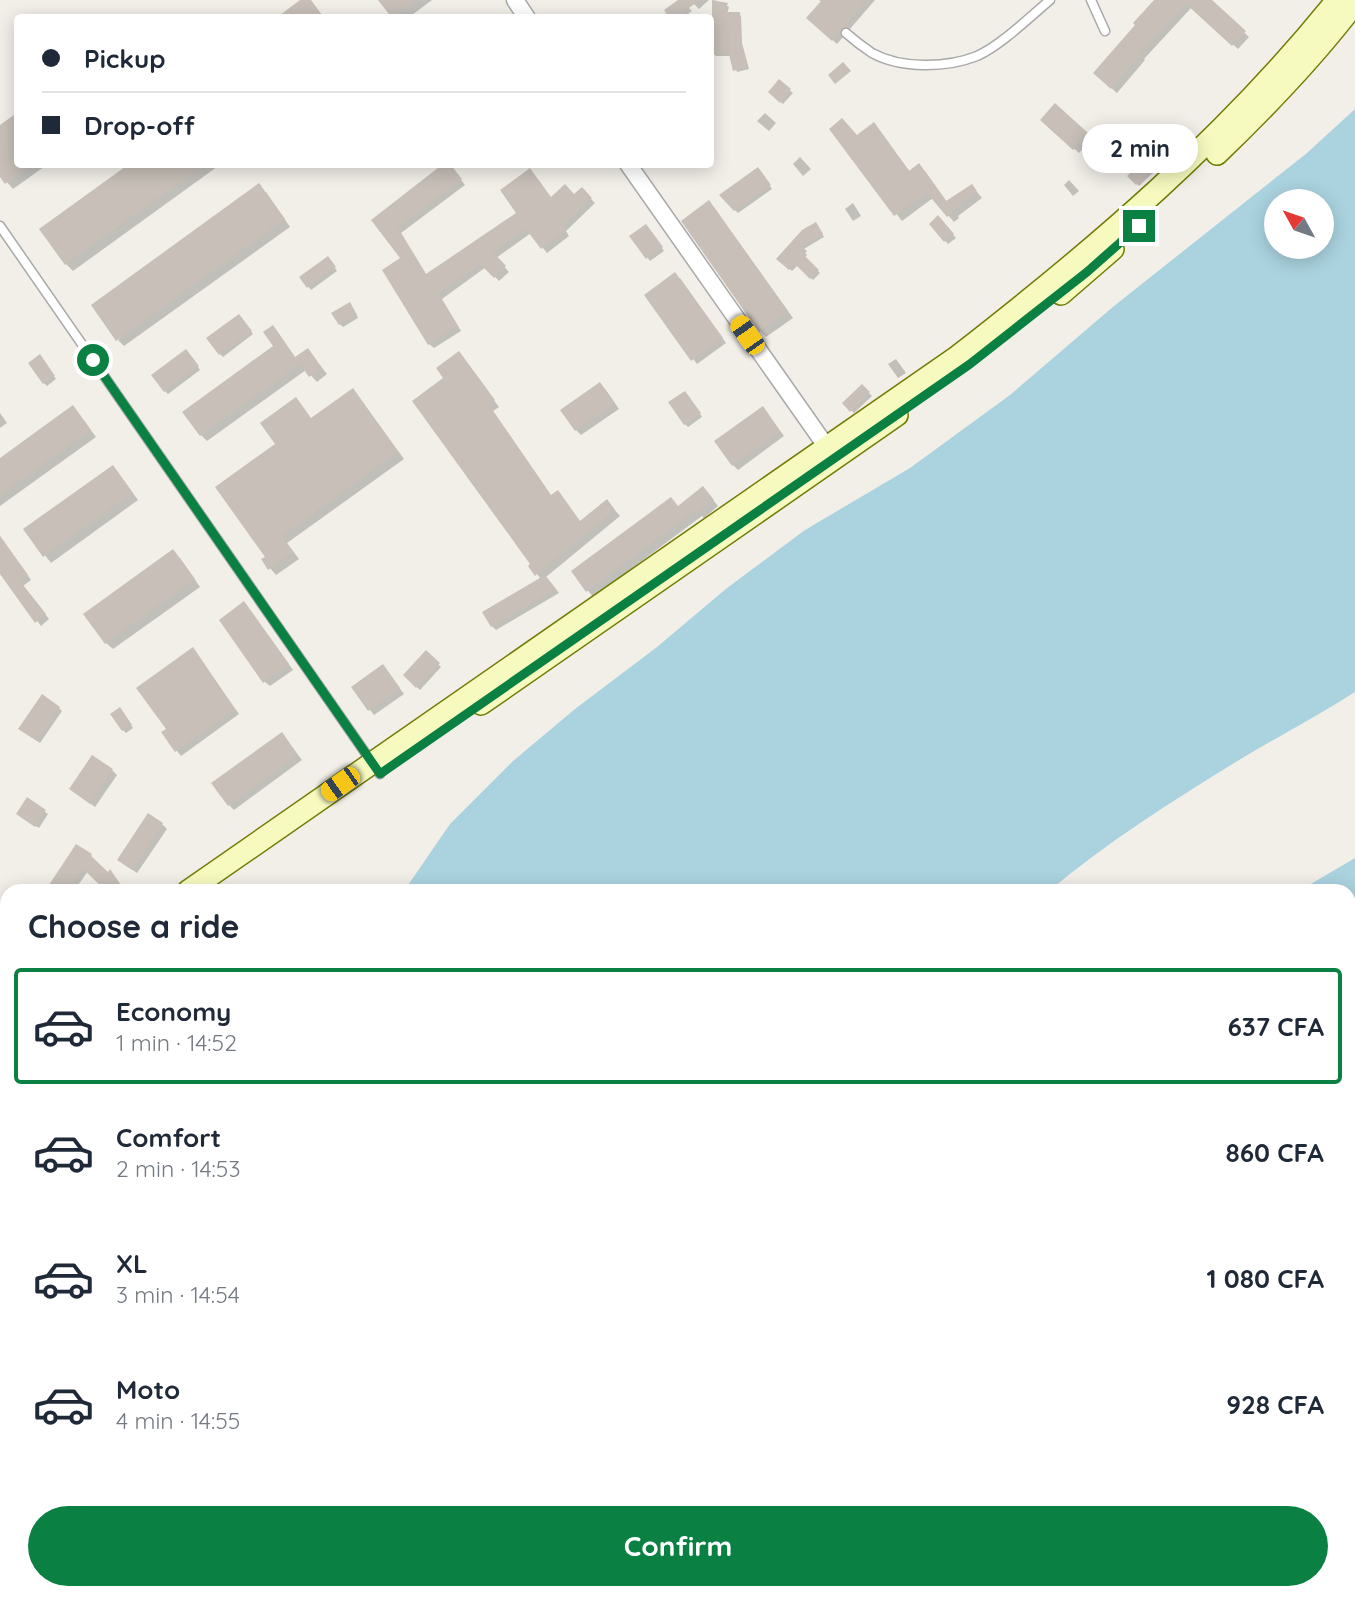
<!DOCTYPE html>
<html lang="en">
<head>
<meta charset="utf-8">
<style>
  :root { --surface:#fff; --page:#f2f2f3; --text:#1f2937; --muted:#747a83; --line:#e0e1e3; --accent:#0b8043 }
  body { margin:0; font-family:Quicksand,sans-serif; background:var(--page); color:var(--text); height:100vh; display:flex; flex-direction:column; font-size:26px; white-space:nowrap }
  * { box-sizing:border-box; margin:0 }
  p { font-size:23px; color:var(--muted) }
  .icon { flex:none; width:38px; height:38px; fill:none; stroke:currentColor; stroke-width:2; stroke-linecap:round; stroke-linejoin:round }
  .map { position:relative; flex:1; overflow:hidden }
  .side { position:absolute; left:0px; top:884px; width:1356px; height:716px; display:flex; flex-direction:column; background:var(--surface); border-radius:21px 21px 0 0; box-shadow:0 4px 18px #0003 }
  .side>* { flex:none }
  .hud { position:absolute; left:14px; top:14px; width:700px; height:154px; border-radius:7px; box-shadow:0 4px 18px #0003; display:grid; align-content:center; height:154px; padding:0 28px; background:var(--surface) }
  .needle { width:46px; rotate:310deg }
  .controls { position:absolute; left:1264px; top:189px; display:grid; gap:14px }
  .controls a { display:grid; place-items:center; width:70px; height:70px; border-radius:50%; background:var(--surface); box-shadow:0 4px 18px #0003; font-size:35px }
  .end { position:absolute; width:32px; height:32px; margin:-16px; border:9px solid #0b8043; background:#fff; box-shadow:0 0 0 4px #fff }
  .from { border-radius:50% }
  .bubble { position:absolute; height:49px; border-radius:24px; background:var(--surface); box-shadow:0 4px 18px #0003; font-size:23px; font-weight:800; line-height:49px; text-align:center }
  .car { position:absolute; width:21px; height:42px; margin:-21px -10px; border-radius:9px; box-shadow:0 0 5px 2px #0007; background:linear-gradient(#f5c518 24%,#345 0 40%,#f5c518 0 76%,#345 0 86%,#f5c518 0) }
  .hud b { display:flex; align-items:center; gap:24px; height:66px; font-size:26px }
  .hud b+b { border-top:2px solid var(--line) }
  .hud i { width:18px; height:18px; background:var(--text) }
  ul { padding:0; list-style:none }
  li { display:flex; align-items:center; gap:21px; height:116px; margin:0 14px 10px; padding:0 14px; border:4px solid transparent; border-radius:7px }
  li div { flex:1 }
  li b { display:block; font-size:26px }
  li em { font-style:normal; font-weight:800 }
  li.on { border-color:var(--accent) }
  li>.icon { width:63px; height:63px; stroke-width:1.5 }
  h2 { padding:0 28px; font-size:32px; line-height:84px }
  .button { display:flex; gap:14px; margin-top:auto; padding:14px 28px }
  .button a { flex:1; height:80px; border-radius:42px; background:var(--accent); color:#fff; font-size:28px; font-weight:800; line-height:80px; text-align:center }
  .map>svg:first-child { display:block }
</style>
</head>
<body>
<div class="map">
<svg width="1355" height="1599" viewBox="0 0 1355 1599">
  <rect width="100%" height="100%" fill="#f2efe9"/>
  <!-- water -->
  <path fill="#aad3df" fill-rule="evenodd" d="M1355,109V692C1319,715 1281,735 1244,757C1177,798 1110,840 1049,891H404L450,824L513,761L575,709L657,647L727,588L805,530L910,468L1010,395L1114,306L1307,153ZM1276,201H1321V247H1276Z
    M1355,858V1235L1349,1238V891H1299Z
    M7,1381V1592L701,1593L693,1599H0V1388Z"/>
  <!-- shadow -->
  <path fill="#0003" d="M303,0H310L323,16L279,18Z
    M380,0H432L408,18H393Z
    M681,0L692,11L682,18H671Z
    M690,0H709L699,9Z
    M714,0L729,7L727,14H739L741,16L742,43L749,69L737,72L731,56H716L714,54Z
    M819,0H875L837,44L809,18L822,2Z
    M1156,0H1209L1249,37L1238,49L1192,7L1144,59L1145,60L1117,93L1100,78Z
    M780,82L793,93L783,104L770,92Z
    M1055,106L1092,139L1079,153L1042,120Z
    M765,113L776,123L769,131L757,121Z
    M0,127L18,164H48L13,189L0,174Z
    M831,130L857,137L880,131L910,172L925,171L947,202L972,186L982,198L958,216L959,218L954,222L933,198L902,221Z
    M1155,151L1167,160L1139,186L1129,176Z
    M800,157L811,169L803,176L793,164Z
    M132,164H221L73,271L66,264Z
    M452,168L465,185L401,233L427,276L551,199L574,197L582,190L595,203L566,231L569,236L547,253L531,233L496,258L509,272L499,281L486,267L442,299L461,331L434,348L429,344L403,259L373,220Z
    M760,172L772,189L738,213L721,196Z
    M1069,180L1079,191L1073,196L1064,185Z
    M266,192L290,227L124,346L118,340Z
    M853,203L861,216L853,221L845,209Z
    M716,211L793,318L766,337L760,331Z
    M938,218L956,238L948,244L931,224Z
    M818,226L824,237L802,250L807,255L804,258L820,273L813,280L798,265L792,271L779,259Z
    M649,229L664,251L650,261L648,258Z
    M330,261L337,271L311,290L301,277Z
    M680,278L726,343L697,364L646,295Z
    M352,307L358,318L343,327L340,324Z
    M242,319L253,334L223,357L220,354Z
    M279,334L296,359L308,350L327,374L317,382L306,370L207,441L201,435L275,347Z
    M459,353L499,407L493,411L552,497L581,522L612,507L620,516L546,577L559,593L496,630L492,626L541,579L537,574L446,379Z
    M189,354L200,370L168,394L165,391Z
    M42,359L56,379L47,386L44,383Z
    M896,359L906,373L898,378L888,364Z
    M862,386L872,396L854,413L844,403Z
    M605,389L619,409L581,435L576,430Z
    M688,396L702,417L688,427L685,424Z
    M359,397L404,459L287,543L299,559L276,575L270,568L312,419Z
    M73,407L96,437L0,506V460Z
    M0,413L7,423L0,428Z
    M767,413L784,436L738,470L733,465Z
    M119,474L138,500L51,563L25,530Z
    M708,494L718,506L704,518L702,516L593,597L573,572L678,508Z
    M0,536L31,580L23,586L49,619L41,626L0,571Z
    M180,558L200,587L113,649L106,643Z
    M249,609L293,670L270,686L265,682Z
    M193,649L239,714L181,756L163,733L168,729Z
    M426,653L441,667L420,690L405,675Z
    M387,671L404,694L374,715L353,688Z
    M59,708L62,711L40,743L24,732Z
    M123,712L133,728L126,733L123,730Z
    M282,734L302,760L234,810L229,805Z
    M112,770L117,775L95,807L71,789Z
    M28,800L48,814L39,828L21,817Z
    M162,824L167,829L137,873L124,864Z
    M77,846L91,856L109,875L111,872L124,891H108L88,871L74,891H47Z
    M7,1209V1219L2,1213Z
    M7,1243V1261L0,1252V1249Z
    M916,1592H926L933,1597L937,1592H977L981,1596L979,1599H911Z"/>
  <!-- building -->
  <path fill="#c7bfb8" d="M300,0H311L319,11L310,18H276Z
    M378,0H416L392,18Z
    M678,0H700L675,18H669L664,10Z
    M712,0L728,3L725,12H740V39L748,67L733,71L729,54H712Z
    M822,0H867L832,41L806,18Z
    M1154,0H1212L1246,31L1232,46L1186,4L1140,53L1141,54L1111,89L1093,73L1135,25L1133,23Z
    M843,62L851,71L835,84L828,75Z
    M779,79L791,89L780,103L768,92Z
    M1055,103L1088,133L1073,150L1040,120Z
    M18,112V164H32L5,184L0,177V125Z
    M842,118L857,135L874,122L909,171L919,163L946,201L972,184L977,191L953,210L954,212L947,217L927,193L894,216L829,129Z
    M1155,149L1166,156L1136,185L1127,176Z
    M129,164H205L65,265L39,229Z
    M443,164H450L462,179L398,228L426,274L516,213L500,190L530,168L551,197L565,184L574,194L582,187L592,198L562,226L566,231L541,249L526,229L493,252L506,266L494,278L480,264L438,294L458,326L428,345L382,270L400,258L371,220Z
    M758,167L771,185L734,211L719,195Z
    M259,183L285,219L116,341L91,305Z
    M709,200L788,311L759,332L681,221Z
    M938,215L954,234L944,242L929,224Z
    M816,222L823,234L802,247L807,251L804,255L819,270L810,279L795,264L789,270L776,259L802,230Z
    M646,224L663,247L646,259L629,236Z
    M328,256L336,267L307,288L299,277Z
    M675,272L723,338L691,361L644,295Z
    M350,302L357,315L339,325L331,313Z
    M239,314L252,331L219,355L206,338Z
    M273,325L295,357L308,348L322,368L309,377L300,364L200,436L182,412L273,346L263,332Z
    M186,349L199,366L164,392L151,375Z
    M459,351L495,400L489,405L551,495L558,490L580,521L607,499L615,510L535,576L528,566L530,564L412,401L443,378L436,368Z
    M40,354L55,376L43,384L28,363Z
    M600,382L615,403L575,431L560,410Z
    M862,384L870,392L850,412L842,403Z
    M353,388L398,452L282,536L293,552L268,570L261,559L265,557L215,487L275,444L260,423L296,397L311,418Z
    M685,391L701,413L684,425L668,402Z
    M73,405L91,430L0,495V458Z
    M763,406L780,431L732,466L714,441Z
    M113,465L133,493L43,557L23,529Z
    M703,486L714,500L697,513L695,511L586,592L571,571L671,497L678,506Z
    M0,536L28,575L20,581L46,614L35,623L0,574Z
    M173,549L195,579L105,644L83,614Z
    M545,575L556,589L491,627L482,612Z
    M244,601L289,664L263,683L219,620Z
    M193,647L235,709L175,752L161,732L166,729L136,688Z
    M426,650L440,663L416,688L403,675Z
    M383,664L400,688L368,711L351,687Z
    M42,694L60,707L37,741L18,729Z
    M120,707L132,725L122,731L110,714Z
    M282,732L298,755L228,806L211,783Z
    M92,755L113,769L90,804L69,789Z
    M27,797L46,810L35,827L16,814Z
    M148,813L163,823L132,870L117,860Z
    M76,844L92,854L91,856L108,872L110,869L125,891H106L83,869L68,891H45Z"/>
  <g fill="none" stroke-linecap="round" stroke-linejoin="round">
    <!-- service casing -->
    <g stroke="#a9a9a9" stroke-width="11">
      <path id="service" d="M1091,0L1105,31
        M846,33C854,40 863,47 872,53C901,69 947,68 977,56C1000,46 1031,16 1050,0
        M0,226L380,774"/>
    </g>
    <!-- minor casing -->
    <g stroke="#a9a9a9" stroke-width="19">
      <path id="minor" d="M515,0L527,18
        M628,164L833,456
        M1349,1415L1355,1411
        M1067,1592L1089,1599
        M992,1599L998,1592
        M1164,1599L1172,1592"/>
    </g>
    <!-- secondary casing -->
    <g stroke="#707d05" stroke-width="24">
      <path id="secondary" d="M1217,154C1266,107 1314,57 1355,3
        M1061,294L1113,249
        M481,704L897,415
        M188,891L958,356C1096,249 1228,136 1337,0
        M0,1037L7,1032"/>
    </g>
    <!-- service -->
    <use href="#service" stroke="#fff" stroke-width="8"/>
    <!-- minor -->
    <use href="#minor" stroke="#fff" stroke-width="16"/>
    <!-- secondary -->
    <use href="#secondary" stroke="#f7fabf" stroke-width="21"/>
  </g>
  <g fill="none" stroke-linecap="round" stroke-linejoin="round">
    <!-- route -->
    <path stroke="#0b8043" stroke-width="9" d="M93,360L380,774L970,364L1087,272L1139,226"/>
  </g>
</svg>
<div class="controls">
<a><svg class="needle" viewBox="-14 -14 28 28"><path d="M0-13l5 13h-10z" fill="#e53935"/><path d="M0 13l5-13h-10z" fill="#747a83"/></svg></a>
</div>
<i class="end from" style="left:93px;top:360px"></i>
<i class="end" style="left:1139px;top:226px"></i>
<div class="bubble" style="left:1082px;top:124px;width:116px">2 min</div>
<i class="car" style="left:747px;top:335px;rotate:325deg"></i>
<i class="car" style="left:340px;top:784px;rotate:235deg"></i>
<div class="hud">
<b><i class="from"></i>Pickup</b>
<b><i></i>Drop-off</b>
</div>
<section class="side">
<h2>Choose a ride</h2>
<ul>
<li class="on"><svg class="icon" aria-label="car" viewBox="0 0 24 24"><path d="M5 17H2v-5l4-1 3-4h7l3 4 3 1v5h-3M9 17h6M6 11h13"/><circle cx="7" cy="17" r="2"/><circle cx="17" cy="17" r="2"/></svg><div><b>Economy</b><p>1 min · 14:52</p></div><em>637 CFA</em></li>
<li><svg class="icon" aria-label="car" viewBox="0 0 24 24"><path d="M5 17H2v-5l4-1 3-4h7l3 4 3 1v5h-3M9 17h6M6 11h13"/><circle cx="7" cy="17" r="2"/><circle cx="17" cy="17" r="2"/></svg><div><b>Comfort</b><p>2 min · 14:53</p></div><em>860 CFA</em></li>
<li><svg class="icon" aria-label="car" viewBox="0 0 24 24"><path d="M5 17H2v-5l4-1 3-4h7l3 4 3 1v5h-3M9 17h6M6 11h13"/><circle cx="7" cy="17" r="2"/><circle cx="17" cy="17" r="2"/></svg><div><b>XL</b><p>3 min · 14:54</p></div><em>1 080 CFA</em></li>
<li><svg class="icon" aria-label="car" viewBox="0 0 24 24"><path d="M5 17H2v-5l4-1 3-4h7l3 4 3 1v5h-3M9 17h6M6 11h13"/><circle cx="7" cy="17" r="2"/><circle cx="17" cy="17" r="2"/></svg><div><b>Moto</b><p>4 min · 14:55</p></div><em>928 CFA</em></li>
</ul>
<div class="button"><a>Confirm</a></div>
</section>
</div>
</body>
</html>
